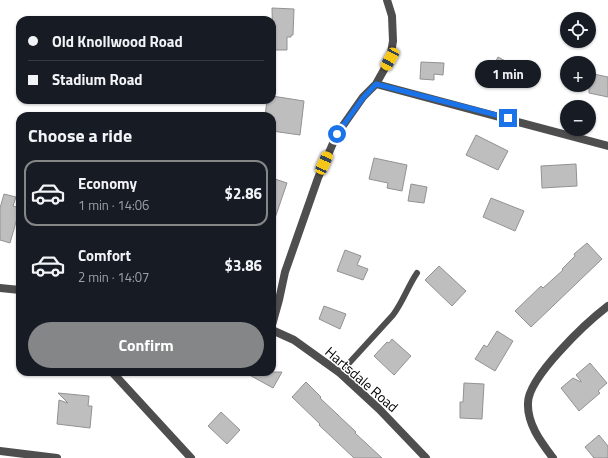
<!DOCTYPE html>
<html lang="en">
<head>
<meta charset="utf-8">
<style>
  :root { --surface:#171b24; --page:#20242c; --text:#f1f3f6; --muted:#9ea1a6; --line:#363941; --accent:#858687 }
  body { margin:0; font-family:"Titillium Web",sans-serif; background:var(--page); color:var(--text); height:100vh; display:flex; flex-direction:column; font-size:15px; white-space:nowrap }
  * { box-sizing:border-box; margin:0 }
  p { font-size:13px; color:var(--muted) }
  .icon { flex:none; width:22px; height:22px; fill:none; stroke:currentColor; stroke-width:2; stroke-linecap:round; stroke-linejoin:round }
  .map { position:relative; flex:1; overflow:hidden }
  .drawer { position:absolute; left:16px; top:112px; width:260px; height:264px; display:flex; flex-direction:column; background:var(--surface); border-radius:12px; box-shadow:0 1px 3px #0004 }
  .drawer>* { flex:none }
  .guide { position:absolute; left:16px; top:16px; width:260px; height:88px; border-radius:12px; box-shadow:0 1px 3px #0004; display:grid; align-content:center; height:88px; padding:0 12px; background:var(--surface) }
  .tools { position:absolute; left:560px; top:12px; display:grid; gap:8px }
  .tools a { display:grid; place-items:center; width:36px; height:36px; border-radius:50%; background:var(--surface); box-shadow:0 1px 3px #0004; font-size:20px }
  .end { position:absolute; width:18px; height:18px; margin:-9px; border:5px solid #1a73e8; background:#fff; box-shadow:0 0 0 2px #fff }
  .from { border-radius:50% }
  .bubble { position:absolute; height:28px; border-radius:14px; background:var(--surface); box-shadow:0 1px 3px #0004; font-size:13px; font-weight:700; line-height:28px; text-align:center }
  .car { position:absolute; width:12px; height:24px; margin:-12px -6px; border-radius:5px; box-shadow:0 0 3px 1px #0007; background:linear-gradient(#f5c518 24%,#345 0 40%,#f5c518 0 76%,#345 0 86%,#f5c518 0) }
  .guide b { display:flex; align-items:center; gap:14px; height:38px; font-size:15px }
  .guide b+b { border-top:1px solid var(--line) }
  .guide i { width:10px; height:10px; background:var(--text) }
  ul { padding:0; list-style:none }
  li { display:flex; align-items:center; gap:12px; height:66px; margin:0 8px 6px; padding:0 4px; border:2px solid transparent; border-radius:12px }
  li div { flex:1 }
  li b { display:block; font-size:15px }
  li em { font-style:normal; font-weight:700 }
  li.active { border-color:var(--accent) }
  li>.icon { width:36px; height:36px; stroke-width:1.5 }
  h2 { padding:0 12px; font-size:18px; line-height:48px }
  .button { display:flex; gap:8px; margin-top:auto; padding:8px 12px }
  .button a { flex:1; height:46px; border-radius:24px; background:var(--accent); color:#fff; font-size:16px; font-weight:700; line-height:46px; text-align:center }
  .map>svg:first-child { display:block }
</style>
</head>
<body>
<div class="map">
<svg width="608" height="458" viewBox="0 0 608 458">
  <rect width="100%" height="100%" fill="#fff"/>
  <!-- building -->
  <path fill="#bebebe" stroke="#929292" d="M272,8L294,9L293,35H291V37H287V50H273Z
    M498,57L524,71L516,87L503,80L502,82L489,74Z
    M421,62L444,63L443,75L434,74V80L420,79Z
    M589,73L608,77V97L589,93Z
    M272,96L304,101L300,135L272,131V116H265L267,100H272Z
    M476,135L508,151L498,170L466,155Z
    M374,158L407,165L402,191L387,188L388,183L369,179Z
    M576,164L577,186L542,188L541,166Z
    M272,178L287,183L274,221L272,220Z
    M411,184L427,187L424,203L408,201Z
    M4,194L16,197L13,206L20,208L10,243L0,240V208Z
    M491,198L524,211L515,231L483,217Z
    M587,243L602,259L531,327L515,311L541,286L543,288L563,270L562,269L575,256L574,254Z
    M345,250L361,256L357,265L368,269L363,280L337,271Z
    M439,266L466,291L452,306L425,280Z
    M324,306L346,314L340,329L319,319Z
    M497,331L513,341L495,371L475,359L484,345L487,347Z
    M392,339L411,356L394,375L374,356L387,342L389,343Z
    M590,363L607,383L598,391L600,393L579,411L561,388L573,378L581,382V381L576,375Z
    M244,372H282L273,388Z
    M306,382L321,397L320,398L356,432L355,433L382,458H354L319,425L320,424L292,397Z
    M464,383L484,384L482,419L460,418V402H463Z
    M58,393L89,396L88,406H92L90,428L57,424L59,400L68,403Z
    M221,412L240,430L227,444L208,426Z
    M599,435L608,446V458H594L585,447Z"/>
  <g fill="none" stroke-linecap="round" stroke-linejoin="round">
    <!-- service -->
    <path stroke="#4e4e4e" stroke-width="6" d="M340,373L393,315C403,302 408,286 417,273"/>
    <!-- minor -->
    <path stroke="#4e4e4e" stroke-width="8" d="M112,372L191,458
      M0,451L57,458
      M553,458C541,442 527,424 528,403C528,377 587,322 608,306"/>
    <!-- tertiary -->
    <path stroke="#4e4e4e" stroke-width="8" d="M376,84L608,146
      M0,288L20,290
      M272,325L279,300L285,272L318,178L337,134L363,97L376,84L390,59L393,41L392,16L387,0
      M272,330L294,340L340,373L379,409L426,458"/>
  </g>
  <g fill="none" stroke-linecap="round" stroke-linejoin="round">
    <!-- route -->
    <path stroke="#1a73e8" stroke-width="5" d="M337,134L363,98L376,84L508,118"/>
  </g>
  <g text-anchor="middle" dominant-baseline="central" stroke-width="3" stroke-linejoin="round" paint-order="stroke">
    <!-- street labels -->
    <g font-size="14" fill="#000" stroke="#fff">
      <text transform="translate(362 379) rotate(41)">Hartsdale Road</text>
    </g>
  </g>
</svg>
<div class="tools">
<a><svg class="icon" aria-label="locate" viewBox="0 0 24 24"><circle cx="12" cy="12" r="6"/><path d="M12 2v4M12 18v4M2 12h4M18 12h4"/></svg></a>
<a>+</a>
<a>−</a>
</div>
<i class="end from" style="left:337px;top:134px"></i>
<i class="end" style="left:508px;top:118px"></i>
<div class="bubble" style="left:475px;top:60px;width:66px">1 min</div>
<i class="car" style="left:390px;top:59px;rotate:209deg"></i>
<i class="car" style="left:324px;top:163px;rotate:24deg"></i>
<div class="guide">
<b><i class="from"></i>Old Knollwood Road</b>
<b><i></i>Stadium Road</b>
</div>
<section class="drawer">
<h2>Choose a ride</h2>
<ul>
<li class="active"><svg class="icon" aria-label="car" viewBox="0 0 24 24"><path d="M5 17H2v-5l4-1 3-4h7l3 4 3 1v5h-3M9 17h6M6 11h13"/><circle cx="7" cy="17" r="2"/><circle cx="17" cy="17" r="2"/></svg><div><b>Economy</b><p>1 min · 14:06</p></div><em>$2.86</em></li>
<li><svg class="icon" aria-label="car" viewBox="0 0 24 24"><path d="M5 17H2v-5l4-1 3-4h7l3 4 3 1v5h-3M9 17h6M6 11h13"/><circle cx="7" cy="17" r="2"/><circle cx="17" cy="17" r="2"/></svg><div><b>Comfort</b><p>2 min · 14:07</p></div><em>$3.86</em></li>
</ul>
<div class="button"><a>Confirm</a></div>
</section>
</div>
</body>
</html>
